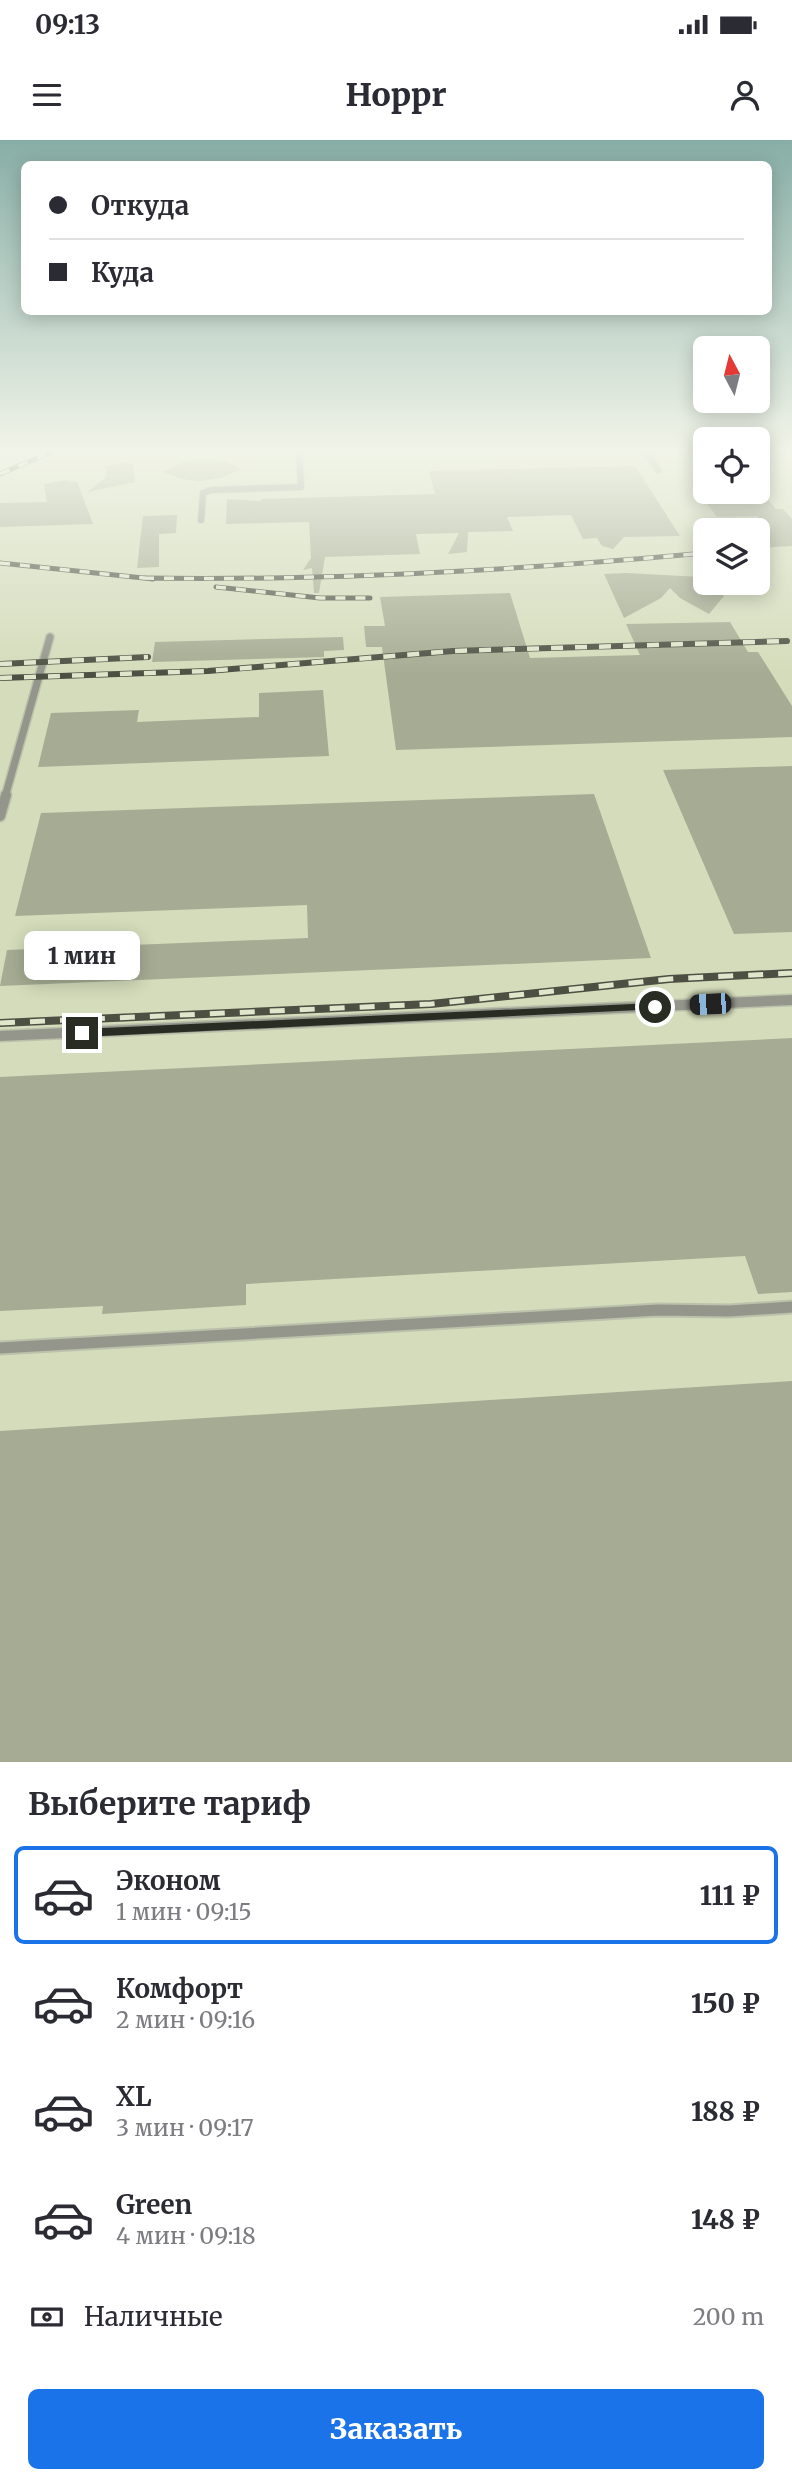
<!DOCTYPE html>
<html lang="ru">
<head>
<meta charset="utf-8">
<style>
  :root { --surface:#fff; --page:#f7f7f7; --text:#2b2b33; --muted:#7c7c81; --line:#e1e1e2; --accent:#1a73e8 }
  body { margin:0; font-family:Merriweather,serif; background:var(--page); color:var(--text); height:100vh; display:flex; flex-direction:column; font-size:26px; white-space:nowrap }
  * { box-sizing:border-box; margin:0 }
  p { font-size:23px; color:var(--muted) }
  .icon { flex:none; width:38px; height:38px; fill:none; stroke:currentColor; stroke-width:2; stroke-linecap:round; stroke-linejoin:round }
  .map { position:relative; height:1622px; overflow:hidden }
  .details { display:flex; flex-direction:column; background:var(--surface); flex:1 }
  .details>* { flex:none }
  .hud { position:absolute; left:21px; top:21px; width:751px; height:154px; border-radius:10px; box-shadow:0 4px 18px #0003; display:grid; align-content:center; height:154px; padding:0 28px; background:var(--surface) }
  .needle { width:46px; rotate:353deg }
  .fabs { position:absolute; left:693px; top:196px; display:grid; gap:14px }
  .fabs a { display:grid; place-items:center; width:77px; height:77px; border-radius:10px; background:var(--surface); box-shadow:0 4px 18px #0003; font-size:35px }
  .end { position:absolute; width:32px; height:32px; margin:-16px; border:9px solid #292c22; background:#fff; box-shadow:0 0 0 4px #fff }
  .from { border-radius:50% }
  .bubble { position:absolute; height:49px; border-radius:10px; background:var(--surface); box-shadow:0 4px 18px #0003; font-size:23px; font-weight:800; line-height:49px; text-align:center }
  .car { position:absolute; width:21px; height:42px; margin:-21px -10px; border-radius:9px; box-shadow:0 0 5px 2px #0007; background:linear-gradient(#222 24%,#8ab4d8 0 40%,#222 0 76%,#8ab4d8 0 86%,#222 0) }
  .hud b { display:flex; align-items:center; gap:24px; height:66px; font-size:26px }
  .hud b+b { border-top:2px solid var(--line) }
  .hud i { width:18px; height:18px; background:var(--text) }
  ul { padding:0; list-style:none }
  li { display:flex; align-items:center; gap:21px; height:98px; margin:0 14px 10px; padding:0 14px; border:4px solid transparent; border-radius:10px }
  li div { flex:1 }
  li b { display:block; font-size:26px }
  li em { font-style:normal; font-weight:800 }
  li.current { border-color:var(--accent) }
  li>.icon { width:63px; height:63px; stroke-width:1.5 }
  h2 { padding:0 28px; font-size:32px; line-height:84px }
  .pay { display:flex; align-items:center; gap:18px; height:77px; padding:0 28px; font-size:26px }
  .pay p { margin-inline-start:auto }
  .cta { display:flex; gap:14px; margin-top:auto; padding:14px 28px }
  .cta a { flex:1; height:80px; border-radius:10px; background:var(--accent); color:#fff; font-size:28px; font-weight:800; line-height:80px; text-align:center }
  .status { display:flex; justify-content:space-between; align-items:center; height:49px; padding:0 35px; background:var(--surface); direction:ltr }
  .status svg { height:19px; fill:currentColor }
  header { display:flex; justify-content:space-between; align-items:center; height:91px; padding:0 28px; background:var(--surface); font-size:32px; font-weight:800 }
  .map>svg:first-child { display:block }
</style>
</head>
<body>
<div class="status"><b>09:13</b><svg viewBox="0 0 49 12"><path d="M0 12V9h3v3zM5 12V6h3v6zM10 12V3h3v9zM15 12V0h3v12zM26 1h20v11H26zM47 4h2v5h-2z"/></svg></div>
<header><svg class="icon" aria-label="menu" viewBox="0 0 24 24"><path d="M4 6h16M4 12h16M4 18h16"/></svg>Hoppr<svg class="icon" aria-label="person" viewBox="0 0 24 24"><circle cx="12" cy="8" r="4"/><path d="M4 21q1-7 8-7t8 7"/></svg></header>
<div class="map">
<svg width="792" height="1622" viewBox="0 0 792 1622">
  <rect width="100%" height="100%" fill="#e0e6cc"/>
  <!-- built -->
  <path fill="#d4dcbb" fill-rule="evenodd" d="M69,308H705V352H758V308H792V1622H0V337ZM705,390H758V443H705Z"/>
  <!-- building -->
  <path fill="#a6ac93" d="M201,319L227,322L241,329L221,338L199,341L182,339L163,332L182,322Z
    M122,322L133,323L135,342L88,352L106,337L107,326Z
    M635,326L680,396L624,397L613,409L602,406L597,398L583,399L571,375L507,377L513,391L468,392L467,412L448,414L459,393L416,394L420,414L325,417L319,453H314L312,428L303,430L311,418L309,382L226,384L227,359L261,361V359L435,354L429,331Z
    M66,340L77,342L93,384L0,387V363L47,362L44,344Z
    M698,352H761L776,369H783L792,379V406L758,408V376L717,377Z
    M177,375L176,393L159,394V427L137,428L143,376Z
    M626,433L701,437L724,456L709,474L680,458L670,448L661,458L624,478L604,434Z
    M510,453L530,518L640,515L626,484L730,482L748,512H758L792,566V597L396,610L382,507H366L364,486H385L380,457Z
    M343,497L344,510L324,511V517L152,522L155,502Z
    M323,550L329,616L38,627L51,573L139,570L137,582L259,577V553Z
    M792,626V792L734,794L663,630Z
    M594,654L651,818L0,846L7,810L308,798L307,765L15,776L41,673Z
    M792,898V1152L758,1154L745,1116L246,1144V1165L102,1174L103,1166L0,1171V937Z
    M792,1241V1622H0V1291Z"/>
  <g fill="none" stroke-linecap="round" stroke-linejoin="round">
    <!-- lane-far3 casing -->
    <g stroke="#bbc1aa" stroke-width="8">
      <path id="lane-far3" d="M643,308L658,330
        M201,380L203,353L211,350L301,347L299,308"/>
    </g>
    <!-- lane-far2 casing -->
    <g stroke="#bbc1aa" stroke-width="10">
      <path id="lane-far2" d="M5,657L50,497"/>
    </g>
    <!-- lane-far1 casing -->
    <g stroke="#bbc1aa" stroke-width="13">
      <path id="lane-far1" d="M0,676L6,655
        M0,896L792,860"/>
    </g>
    <!-- lane casing -->
    <g stroke="#bbc1aa" stroke-width="15">
      <path id="lane" d="M0,1208L658,1170L729,1171L792,1167"/>
    </g>
    <!-- lane-far3 -->
    <use href="#lane-far3" stroke="#94968c" stroke-width="6"/>
    <!-- lane-far2 -->
    <use href="#lane-far2" stroke="#94968c" stroke-width="7"/>
    <!-- lane-far1 -->
    <use href="#lane-far1" stroke="#94968c" stroke-width="10"/>
    <!-- lane -->
    <use href="#lane" stroke="#94968c" stroke-width="11"/>
    <!-- rail-far2 casing -->
    <g stroke="#4c4f42" stroke-width="5">
      <path id="rail-far2" d="M0,334L61,308
        M0,423L153,439
        M144,438C331,441 519,430 705,413
        M216,447L320,458H370"/>
    </g>
    <!-- rail-far1 casing -->
    <g stroke="#4c4f42" stroke-width="6">
      <path id="rail-far1" d="M0,524L148,517
        M0,538L208,531L453,511L787,501"/>
    </g>
    <!-- rail casing -->
    <g stroke="#4c4f42" stroke-width="8">
      <path id="rail" d="M0,883L431,864L669,839L792,833"/>
    </g>
    <!-- rail-far2 -->
    <use href="#rail-far2" stroke="#e0e6cc" stroke-width="3.5" stroke-dasharray="10" stroke-linecap="butt"/>
    <!-- rail-far1 -->
    <use href="#rail-far1" stroke="#e0e6cc" stroke-width="4.5" stroke-dasharray="12" stroke-linecap="butt"/>
    <!-- rail -->
    <use href="#rail" stroke="#e0e6cc" stroke-width="5" stroke-dasharray="15" stroke-linecap="butt"/>
  </g>
  <!-- sky -->
  <linearGradient id="sky" x2="0" y2="1"><stop stop-color="#87aea6"/><stop offset="0.58" stop-color="#f1f4e8"/><stop offset="1" stop-color="#f1f4e8" stop-opacity="0"/></linearGradient>
  <rect width="792" height="535" fill="url(#sky)"/>
  <!-- route -->
  <path fill="#292c22" d="M655,863L661,867L660,869L82,897L76,893L82,889Z"/>
</svg>
<div class="fabs">
<a><svg class="needle" viewBox="-14 -14 28 28"><path d="M0-13l5 13h-10z" fill="#e53935"/><path d="M0 13l5-13h-10z" fill="#7c7c81"/></svg></a>
<a><svg class="icon" aria-label="locate" viewBox="0 0 24 24"><circle cx="12" cy="12" r="6"/><path d="M12 2v4M12 18v4M2 12h4M18 12h4"/></svg></a>
<a><svg class="icon" aria-label="layers" viewBox="0 0 24 24"><path d="M12 4l9 5-9 5-9-5zM3 14l9 5 9-5"/></svg></a>
</div>
<i class="end from" style="left:655px;top:867px"></i>
<i class="end" style="left:82px;top:893px"></i>
<div class="bubble" style="left:24px;top:791px;width:116px">1 мин</div>
<i class="car" style="left:710px;top:864px;rotate:267deg"></i>
<div class="hud">
<b><i class="from"></i>Откуда</b>
<b><i></i>Куда</b>
</div>
</div>
<section class="details">
<h2>Выберите тариф</h2>
<ul>
<li class="current"><svg class="icon" aria-label="car" viewBox="0 0 24 24"><path d="M5 17H2v-5l4-1 3-4h7l3 4 3 1v5h-3M9 17h6M6 11h13"/><circle cx="7" cy="17" r="2"/><circle cx="17" cy="17" r="2"/></svg><div><b>Эконом</b><p>1 мин · 09:15</p></div><em>111 ₽</em></li>
<li><svg class="icon" aria-label="car" viewBox="0 0 24 24"><path d="M5 17H2v-5l4-1 3-4h7l3 4 3 1v5h-3M9 17h6M6 11h13"/><circle cx="7" cy="17" r="2"/><circle cx="17" cy="17" r="2"/></svg><div><b>Комфорт</b><p>2 мин · 09:16</p></div><em>150 ₽</em></li>
<li><svg class="icon" aria-label="car" viewBox="0 0 24 24"><path d="M5 17H2v-5l4-1 3-4h7l3 4 3 1v5h-3M9 17h6M6 11h13"/><circle cx="7" cy="17" r="2"/><circle cx="17" cy="17" r="2"/></svg><div><b>XL</b><p>3 мин · 09:17</p></div><em>188 ₽</em></li>
<li><svg class="icon" aria-label="car" viewBox="0 0 24 24"><path d="M5 17H2v-5l4-1 3-4h7l3 4 3 1v5h-3M9 17h6M6 11h13"/><circle cx="7" cy="17" r="2"/><circle cx="17" cy="17" r="2"/></svg><div><b>Green</b><p>4 мин · 09:18</p></div><em>148 ₽</em></li>
</ul>
<div class="pay"><svg class="icon" aria-label="cash" viewBox="0 0 24 24"><path d="M3 7h18v10H3z"/><circle cx="12" cy="12" r="2"/></svg>Наличные<p>200 m</p></div>
<div class="cta"><a>Заказать</a></div>
</section>
</body>
</html>
